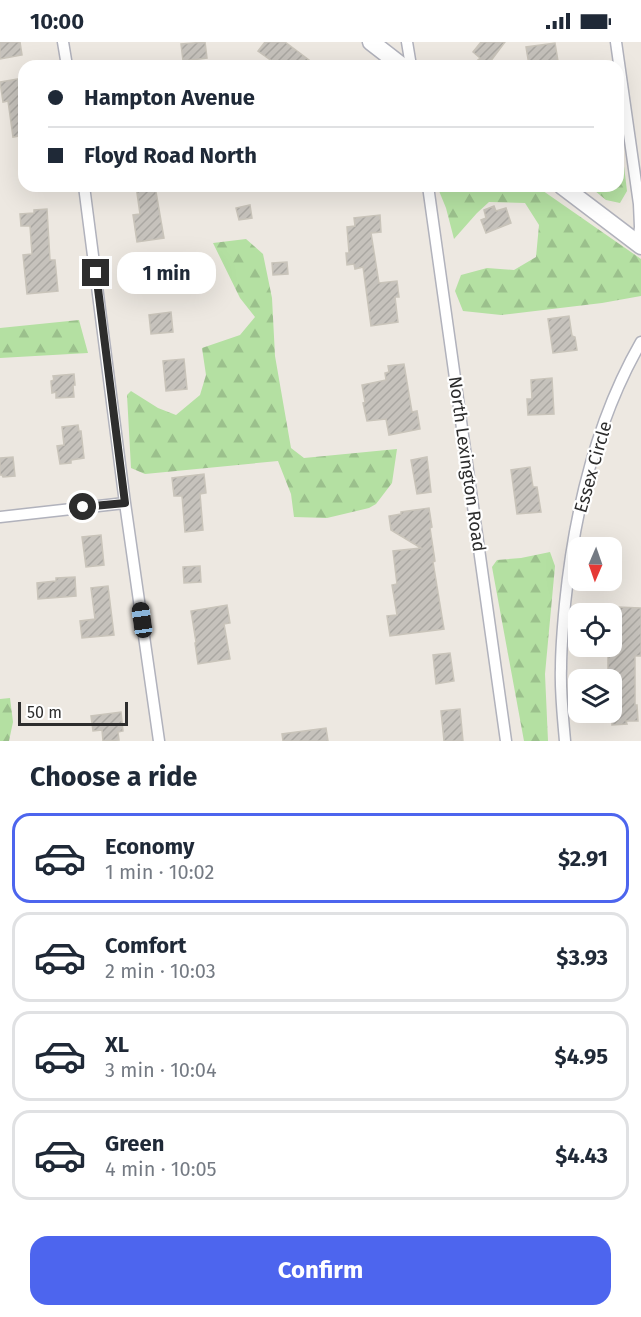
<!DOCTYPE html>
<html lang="en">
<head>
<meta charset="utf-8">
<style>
  :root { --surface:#fff; --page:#f2f2f3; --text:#1f2937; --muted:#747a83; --line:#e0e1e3; --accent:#4d65ee }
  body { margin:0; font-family:"Fira Sans",sans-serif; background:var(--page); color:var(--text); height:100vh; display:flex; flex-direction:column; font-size:22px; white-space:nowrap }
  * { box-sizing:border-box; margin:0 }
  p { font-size:20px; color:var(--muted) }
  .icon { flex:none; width:33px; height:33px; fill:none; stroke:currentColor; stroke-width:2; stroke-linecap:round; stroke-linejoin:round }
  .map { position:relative; height:699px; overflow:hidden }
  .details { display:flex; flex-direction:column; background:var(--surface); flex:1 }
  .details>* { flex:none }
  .top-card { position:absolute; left:18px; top:18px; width:606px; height:132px; border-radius:18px; box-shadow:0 6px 24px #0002; display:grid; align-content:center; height:132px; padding:0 30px; background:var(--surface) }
  .needle { width:39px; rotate:182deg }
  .fabs { position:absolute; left:568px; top:495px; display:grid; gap:12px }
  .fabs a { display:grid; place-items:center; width:54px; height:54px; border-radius:12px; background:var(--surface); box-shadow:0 6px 24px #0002; font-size:30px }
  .scale { position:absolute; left:18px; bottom:15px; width:110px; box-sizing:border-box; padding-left:6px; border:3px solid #2d2d2d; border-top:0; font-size:16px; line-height:21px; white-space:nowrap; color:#2d2d2d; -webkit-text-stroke:4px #fff; paint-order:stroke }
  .end { position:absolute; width:27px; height:27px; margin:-14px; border:8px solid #2d2d2d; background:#fff; box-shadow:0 0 0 3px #fff }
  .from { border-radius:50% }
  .bubble { position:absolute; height:42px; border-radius:18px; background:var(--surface); box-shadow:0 6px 24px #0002; font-size:20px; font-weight:700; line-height:42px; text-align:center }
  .car { position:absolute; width:18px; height:36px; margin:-18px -9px; border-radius:8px; box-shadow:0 0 4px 2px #0007; background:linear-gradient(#222 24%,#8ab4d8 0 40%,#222 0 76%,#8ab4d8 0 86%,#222 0) }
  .top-card b { display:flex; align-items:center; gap:21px; height:57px; font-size:22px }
  .top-card b+b { border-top:2px solid var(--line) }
  .top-card i { width:15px; height:15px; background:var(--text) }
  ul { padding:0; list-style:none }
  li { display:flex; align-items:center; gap:18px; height:90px; margin:0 12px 9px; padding:0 18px; border:3px solid var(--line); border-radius:18px }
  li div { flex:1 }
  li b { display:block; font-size:22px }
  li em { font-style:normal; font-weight:700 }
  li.selected { border-color:var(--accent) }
  li>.icon { width:54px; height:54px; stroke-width:1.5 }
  h2 { padding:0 30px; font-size:27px; line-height:72px }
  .primary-button { display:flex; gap:12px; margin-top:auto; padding:12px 30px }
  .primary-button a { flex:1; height:69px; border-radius:18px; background:var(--accent); color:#fff; font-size:24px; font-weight:700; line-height:69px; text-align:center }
  .status { display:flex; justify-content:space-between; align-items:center; height:42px; padding:0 30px; background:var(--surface); direction:ltr }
  .status svg { height:16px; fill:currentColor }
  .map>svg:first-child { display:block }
</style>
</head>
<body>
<div class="status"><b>10:00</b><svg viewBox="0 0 49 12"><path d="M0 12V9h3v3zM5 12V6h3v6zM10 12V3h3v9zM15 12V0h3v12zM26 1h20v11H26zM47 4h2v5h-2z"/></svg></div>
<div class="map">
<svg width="641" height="699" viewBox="0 0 641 699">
  <defs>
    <pattern id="forest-firs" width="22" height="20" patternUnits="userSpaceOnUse" patternTransform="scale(1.5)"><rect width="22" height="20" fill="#b4e0a2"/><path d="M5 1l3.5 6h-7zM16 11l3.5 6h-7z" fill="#9bc08c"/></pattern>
    <pattern id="building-hatch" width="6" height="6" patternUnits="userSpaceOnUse" patternTransform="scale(1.5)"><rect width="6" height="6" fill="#c6c2bc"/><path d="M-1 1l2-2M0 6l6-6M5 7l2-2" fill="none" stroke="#aaa7a2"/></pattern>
  </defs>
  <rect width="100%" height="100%" fill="#ede8e1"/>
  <!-- forest -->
  <path fill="url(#forest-firs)" d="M618,74L627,149L620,161L606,158L589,144H618Z
    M437,144H536L641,217V254L602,261L501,273L463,269L455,249L461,233L487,226L514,228L536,215L539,183L525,161L489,160L477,171L454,197L446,166Z
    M246,197L263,212L272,256L275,314L291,406L304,416L397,407L392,441L376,462L369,466L327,476L294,475L291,452L278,419L145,432L131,426L127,353L131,349L158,366L176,373L200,353L206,333L202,306L240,293L255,275L240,256L213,201Z
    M79,278L88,311L0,316V286Z
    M550,510L555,524L545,632L548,699H524L492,525L497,518L521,516Z
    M10,656L13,680L9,699H0V657Z"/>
  <!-- building -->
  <path fill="url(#building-hatch)" stroke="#c9c4ba" stroke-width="1.5" d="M0,0H20L22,13L0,17Z
    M205,0L207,16L183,19L181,2Z
    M265,0H285L317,24H279L258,9Z
    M481,0H505L487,24L478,18L480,16L473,10Z
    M555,1L558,19L529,23L526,5Z
    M24,36V93L13,95L8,59L3,60L0,40Z
    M136,144H155L164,196L137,200L133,173L140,172Z
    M250,163L252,176L239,178L236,166Z
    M494,164L496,169L506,166L511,181L486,191L481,178L486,176L484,168Z
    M47,167L50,218H55L58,249L27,252L23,213L32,212L30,184H21L20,172L34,171V168Z
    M380,173L381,190L371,191L379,241L397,239L399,255H395L398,280L371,284L363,225L355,227L354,222L347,223L346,211H349L347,185L355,184L354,176Z
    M173,219L176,238L143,242L141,223Z
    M287,220L288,232L273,233L272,221Z
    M171,270L173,290L151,292L149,273Z
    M569,274L572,294L575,295L577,308L553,311L548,277Z
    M184,317L187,347L166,349L163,319Z
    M404,322L412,370L417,369L420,387L389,393L386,377L367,379L363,361L365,360L362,343L386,338L385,331L389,330L388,324Z
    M74,332L75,343H73L74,355L56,356V350L52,351L51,339L54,338L53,334Z
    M552,336L554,372L528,373L527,357H532L531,338Z
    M78,383L79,389H81L84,416L71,418V421L60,422L57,404L64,403L62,385Z
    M13,415L15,434L3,435L2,433H0V416Z
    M427,415L431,450L417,452L411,418Z
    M530,425L533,445H537L541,470L517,472L511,428Z
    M204,432L206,451L200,452L203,488L185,490L182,454H174L172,436Z
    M429,466L432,485L430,486L435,519L433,520L444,587L390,594L387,574L397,573L392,543L397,542L393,509L421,506L391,488L389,474L401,472V470Z
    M101,493L104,523L86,525L82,495Z
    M200,524L201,540L184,541L183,525Z
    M75,535L76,554L38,557L37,541L56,539V536Z
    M108,544L114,593L82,596L80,579L95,577L91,546Z
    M227,563L230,581L224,582L230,617L198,622L195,601L196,600L191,569Z
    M617,565L641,566V614H635V663H637L638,679H626L627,682L612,683V638H608V604H612V586H616Z
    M450,611L454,639L436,642L433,613Z
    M460,667L463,699H444L441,669Z
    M121,670L123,689L118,690L119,698L103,699L102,688L93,689L91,674Z
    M326,686L328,699H283L282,692Z"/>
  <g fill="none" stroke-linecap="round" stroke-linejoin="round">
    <!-- street casing -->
    <g stroke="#b1b2bc" stroke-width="13">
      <path id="street" d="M63,0L67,24
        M407,0L411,24
        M616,0L639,162L640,185L638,202
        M84,144L125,461L159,699
        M428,144L506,699
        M0,475L125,461
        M565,699C563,675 560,650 561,626C561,605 563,583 565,562C574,472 595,380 641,300"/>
    </g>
    <!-- secondary casing -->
    <g stroke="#b1b2bc" stroke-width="19">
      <path id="secondary" d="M371,0L402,24
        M562,144L641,204"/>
    </g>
    <!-- street -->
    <use href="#street" stroke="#fff" stroke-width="10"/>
    <!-- secondary -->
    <use href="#secondary" stroke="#fff" stroke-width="16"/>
  </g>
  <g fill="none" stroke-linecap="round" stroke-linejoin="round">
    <!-- route -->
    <path stroke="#2d2d2d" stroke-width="8" d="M83,465L125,461L96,231"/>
  </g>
  <g text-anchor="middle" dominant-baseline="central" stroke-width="4.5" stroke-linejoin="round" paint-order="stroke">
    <!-- street labels -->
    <g font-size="18" fill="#2d2d2d" stroke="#fff">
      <text transform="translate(467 422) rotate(82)">North Lexington Road</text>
      <text transform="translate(593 425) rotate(-74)">Essex Circle</text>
    </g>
  </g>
</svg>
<div class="fabs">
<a><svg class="needle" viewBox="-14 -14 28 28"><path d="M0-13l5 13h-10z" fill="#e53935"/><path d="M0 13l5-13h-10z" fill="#747a83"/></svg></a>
<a><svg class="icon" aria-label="locate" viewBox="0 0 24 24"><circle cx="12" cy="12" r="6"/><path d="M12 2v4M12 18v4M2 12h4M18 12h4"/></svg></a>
<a><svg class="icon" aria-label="layers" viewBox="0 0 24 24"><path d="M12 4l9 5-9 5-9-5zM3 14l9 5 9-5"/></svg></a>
</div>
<div class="scale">50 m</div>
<i class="end from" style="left:83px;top:465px"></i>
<i class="end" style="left:96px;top:231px"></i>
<div class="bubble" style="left:117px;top:210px;width:99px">1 min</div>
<i class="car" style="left:142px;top:578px;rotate:352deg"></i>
<div class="top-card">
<b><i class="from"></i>Hampton Avenue</b>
<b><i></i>Floyd Road North</b>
</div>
</div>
<section class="details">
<h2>Choose a ride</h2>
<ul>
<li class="selected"><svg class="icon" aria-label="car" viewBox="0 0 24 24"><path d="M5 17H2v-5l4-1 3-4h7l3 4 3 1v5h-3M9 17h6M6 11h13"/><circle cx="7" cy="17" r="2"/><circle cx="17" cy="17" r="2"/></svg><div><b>Economy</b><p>1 min · 10:02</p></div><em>$2.91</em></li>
<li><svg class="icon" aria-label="car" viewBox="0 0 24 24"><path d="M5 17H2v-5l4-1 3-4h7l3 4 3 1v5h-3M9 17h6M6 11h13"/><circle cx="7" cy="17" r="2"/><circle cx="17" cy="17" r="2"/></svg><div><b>Comfort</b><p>2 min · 10:03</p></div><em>$3.93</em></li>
<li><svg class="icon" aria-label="car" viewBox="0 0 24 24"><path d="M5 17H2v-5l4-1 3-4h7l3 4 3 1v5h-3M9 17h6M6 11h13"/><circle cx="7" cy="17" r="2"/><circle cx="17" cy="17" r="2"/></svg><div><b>XL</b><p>3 min · 10:04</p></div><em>$4.95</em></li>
<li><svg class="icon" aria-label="car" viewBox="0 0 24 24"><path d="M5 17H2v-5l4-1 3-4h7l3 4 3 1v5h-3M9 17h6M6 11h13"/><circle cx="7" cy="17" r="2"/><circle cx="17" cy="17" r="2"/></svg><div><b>Green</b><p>4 min · 10:05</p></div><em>$4.43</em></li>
</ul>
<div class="primary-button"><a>Confirm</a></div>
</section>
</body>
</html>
